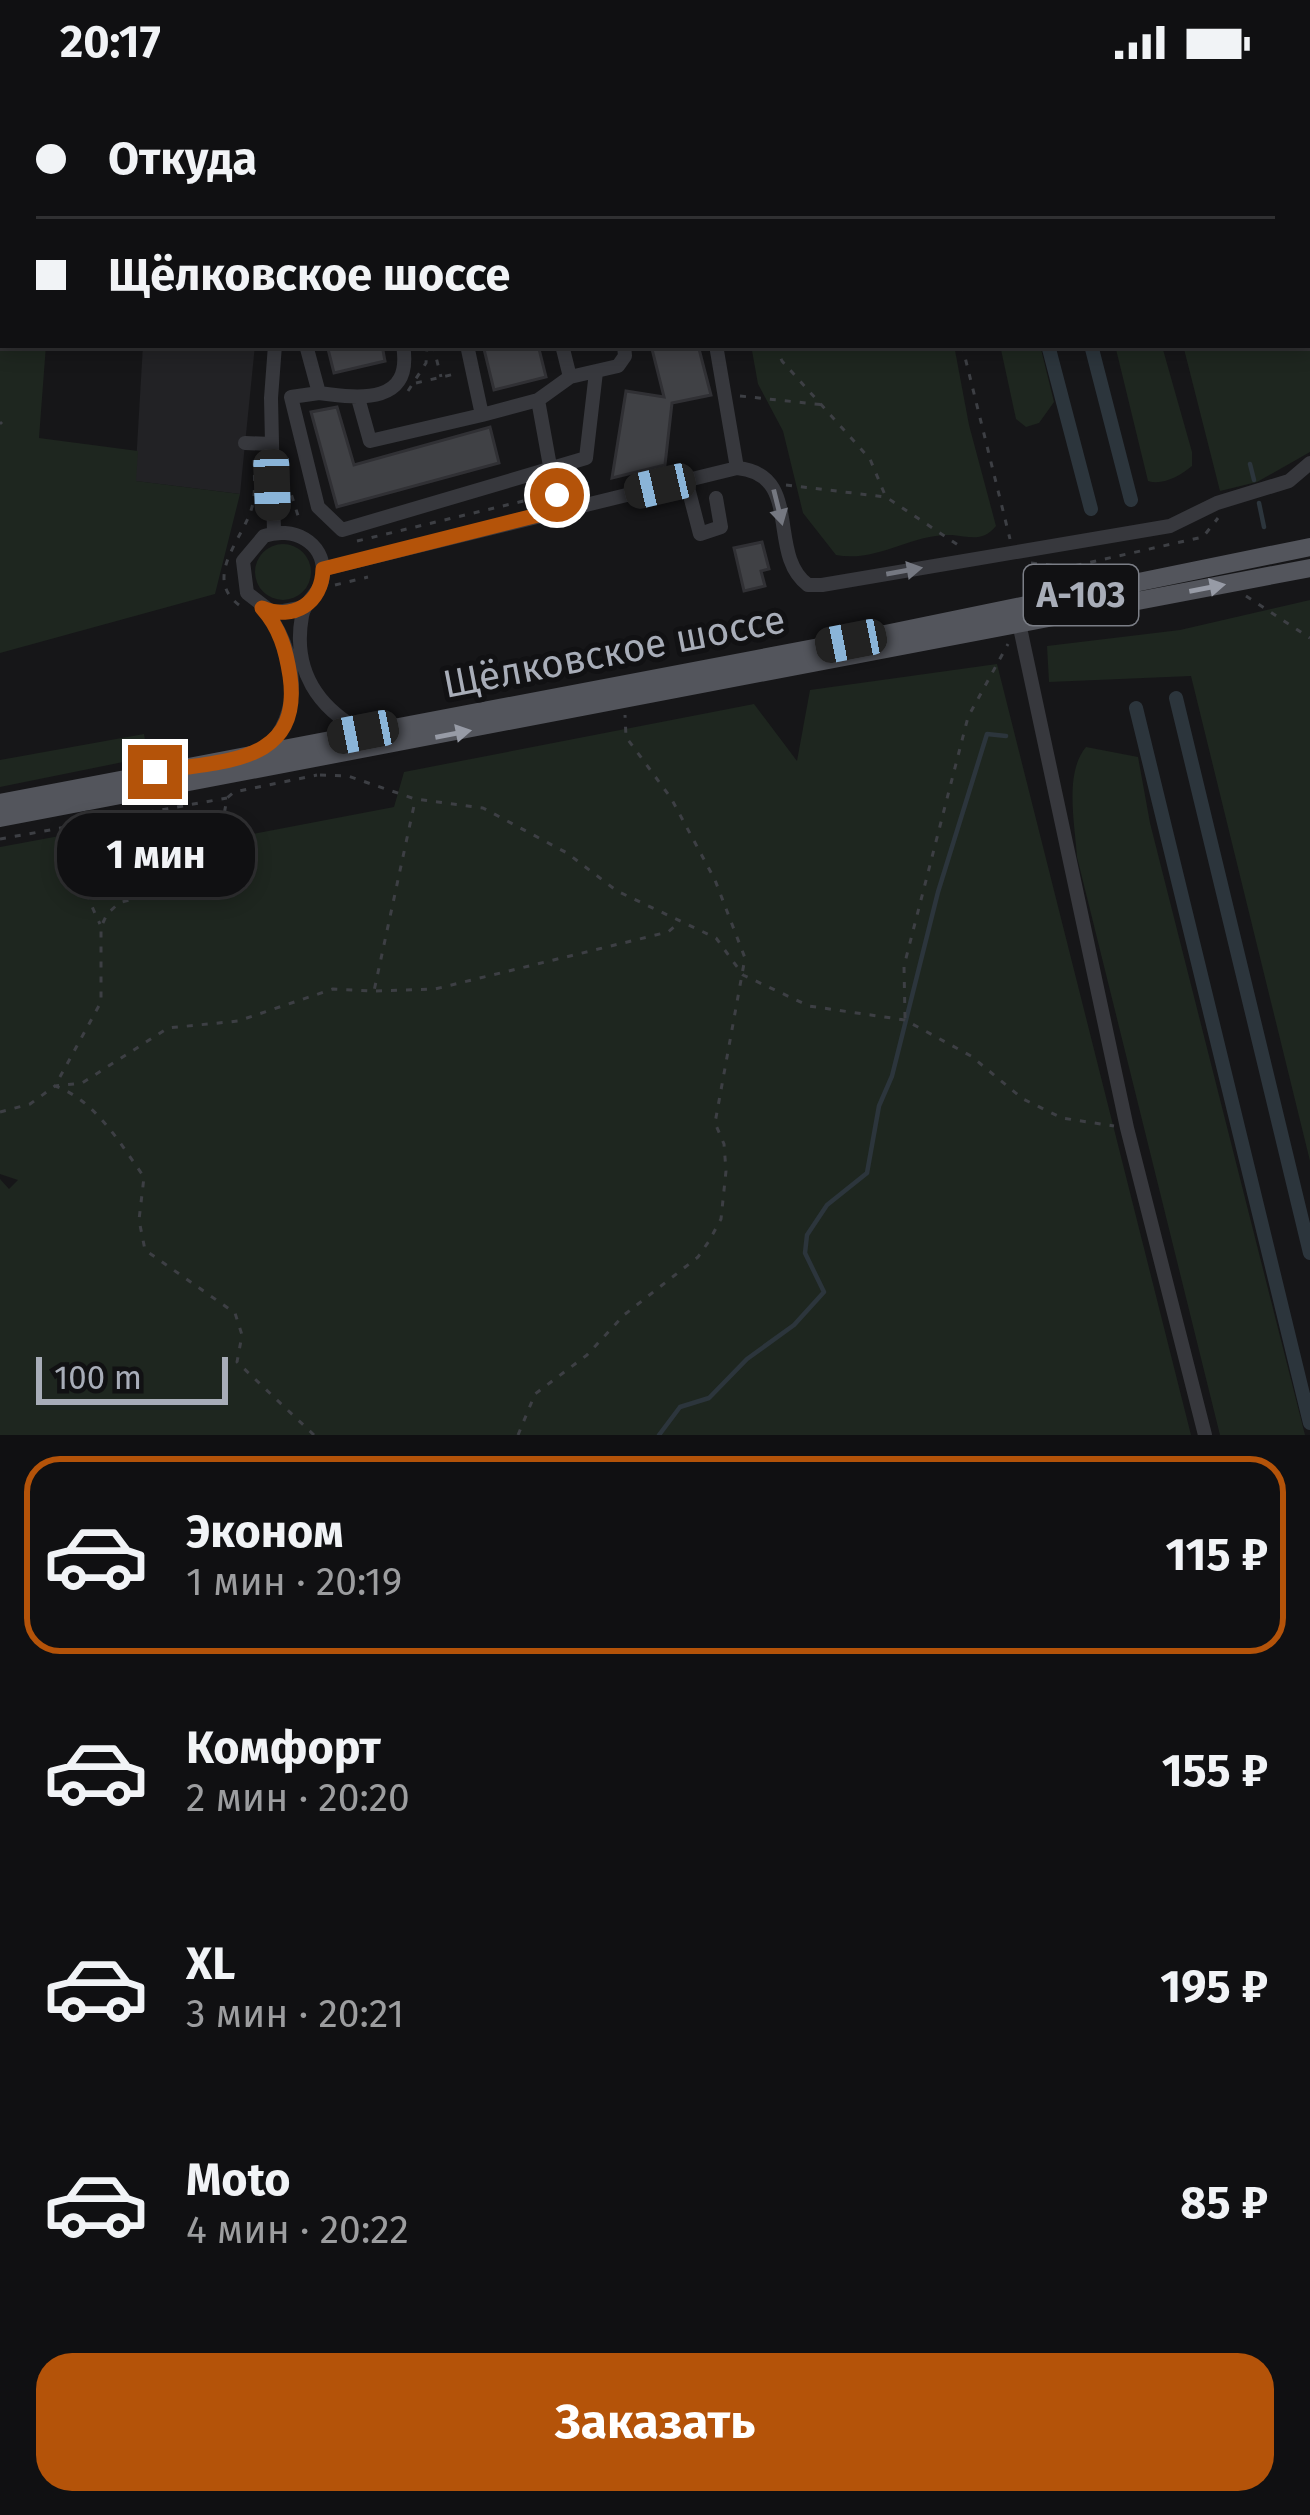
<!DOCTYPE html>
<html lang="ru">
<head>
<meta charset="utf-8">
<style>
  :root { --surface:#101012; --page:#1e1e20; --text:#f1f3f6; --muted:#9c9d9f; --line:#303032; --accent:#b45309 }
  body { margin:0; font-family:"Fira Sans",sans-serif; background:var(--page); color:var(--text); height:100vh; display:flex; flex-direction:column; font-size:45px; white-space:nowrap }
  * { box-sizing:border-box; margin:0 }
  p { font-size:39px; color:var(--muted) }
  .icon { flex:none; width:66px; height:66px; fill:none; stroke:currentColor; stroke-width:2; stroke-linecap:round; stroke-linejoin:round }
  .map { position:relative; height:1351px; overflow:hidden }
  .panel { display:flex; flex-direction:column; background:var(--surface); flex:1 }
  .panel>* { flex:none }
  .guide { position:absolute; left:0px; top:0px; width:1311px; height:264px; box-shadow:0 6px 18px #0003,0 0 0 3px var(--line); display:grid; align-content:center; height:264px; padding:0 36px; background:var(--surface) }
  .scale { position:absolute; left:36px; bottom:30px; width:192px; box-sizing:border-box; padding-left:12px; border:6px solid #a8adb8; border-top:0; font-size:33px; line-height:42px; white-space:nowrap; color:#a8adb8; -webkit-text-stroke:9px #111113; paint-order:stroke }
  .end { position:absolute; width:54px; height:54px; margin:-27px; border:15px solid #b45309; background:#fff; box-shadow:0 0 0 6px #fff }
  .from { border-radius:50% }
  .bubble { position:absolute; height:84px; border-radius:36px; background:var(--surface); box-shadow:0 6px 18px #0003,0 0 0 3px var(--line); font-size:39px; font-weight:700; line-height:84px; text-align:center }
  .car { position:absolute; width:36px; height:72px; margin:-36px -18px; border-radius:15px; box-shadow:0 0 9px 3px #0007; background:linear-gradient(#222 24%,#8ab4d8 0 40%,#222 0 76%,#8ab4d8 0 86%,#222 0) }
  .guide b { display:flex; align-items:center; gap:42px; height:114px; font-size:45px }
  .guide b+b { border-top:3px solid var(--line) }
  .guide i { width:30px; height:30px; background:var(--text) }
  ul { padding:21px 0 0; list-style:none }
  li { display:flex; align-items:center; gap:36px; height:198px; margin:0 24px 18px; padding:0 12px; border:6px solid transparent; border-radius:36px }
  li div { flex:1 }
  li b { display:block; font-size:45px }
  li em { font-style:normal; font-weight:700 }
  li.active { border-color:var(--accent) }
  li>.icon { width:108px; height:108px; stroke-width:1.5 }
  .primary-button { display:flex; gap:24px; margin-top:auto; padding:24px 36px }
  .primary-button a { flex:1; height:138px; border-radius:36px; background:var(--accent); color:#fff; font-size:48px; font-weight:700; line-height:138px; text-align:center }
  .status { display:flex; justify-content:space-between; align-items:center; height:84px; padding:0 60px; background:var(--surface); direction:ltr }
  .status svg { height:33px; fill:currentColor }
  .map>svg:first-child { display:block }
</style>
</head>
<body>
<div class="status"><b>20:17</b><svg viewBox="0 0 49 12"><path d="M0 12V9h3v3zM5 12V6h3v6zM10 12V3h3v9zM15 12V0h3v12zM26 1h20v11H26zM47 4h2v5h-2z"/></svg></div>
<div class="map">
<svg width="1310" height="1351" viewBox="0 0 1310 1351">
  <rect width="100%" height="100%" fill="#161618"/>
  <!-- built -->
  <path fill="#222225" d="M143,261H255L240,410L135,397Z"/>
  <!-- green -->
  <path fill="#1e261f" d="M1117,0H1310V368L1257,398L1220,407L1183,261H1308V3Z
    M0,125L3,261H46L39,354L138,367L136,397L240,410L215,510L0,569Z
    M751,261H954L969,341L996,442C983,458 971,453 952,451C912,449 877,479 836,471L803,429L783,347L758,300Z
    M1000,261H1040L1054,318L1039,339L1026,343L1016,335Z
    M1115,261L1162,262L1192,368V382C1181,391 1163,402 1148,397Z
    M255 488a28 28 0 1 1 56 0a28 28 0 1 1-56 0Z
    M1310,516V1077L1191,592L1049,598L1047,562L1180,546Z
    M997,580L1191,1351H0V1095L9,1105L18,1096L0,1090V763L65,751L71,785L394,723L404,688L754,620L797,677L810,606Z
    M144,650L148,673L0,703V676Z
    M1086,663L1138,673L1150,739L1305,1351H1220L1077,773C1075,741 1064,689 1086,663Z"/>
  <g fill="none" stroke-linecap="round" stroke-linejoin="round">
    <!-- stream -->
    <path stroke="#2c353c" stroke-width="4.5" d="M1250,380L1254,396
      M1259,419L1264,443
      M659,1351L680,1323L709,1314L747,1275L794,1241L824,1208L805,1169L807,1151L827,1121L867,1089L879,1022L892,992L938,808L987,650L1006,652"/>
    <!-- canal -->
    <path stroke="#2c353c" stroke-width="14" d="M980,0L981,3
      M1024,0V3
      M1048,261L1091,425
      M1091,261L1131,416
      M1176,614L1310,1169
      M1136,624L1310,1339"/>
  </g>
  <!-- building -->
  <path fill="#404145" stroke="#303034" stroke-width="3" d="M327,261H382L385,277L334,289Z
    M483,261H538L546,293L494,306Z
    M651,261H698L711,311L672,319L665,381L612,394L626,307L664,313Z
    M337,323L354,381L490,343L499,379L337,423L311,328Z
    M762,458L769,485L761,487L765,502L744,507L734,464Z"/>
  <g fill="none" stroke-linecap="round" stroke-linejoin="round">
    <!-- path -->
    <path stroke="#3d3f44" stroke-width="3" stroke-dasharray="6 9" stroke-linecap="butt" d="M896,0L897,3
      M334,3L335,0
      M802,3L803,0
      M433,261L441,293
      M775,261L782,277L870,375L885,411
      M962,261L1010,455
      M416,299L459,289
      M408,307L426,279L427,261
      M740,312L825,321
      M0,338L2,340
      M287,397L300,438
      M786,401L886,413L964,465
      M357,457L540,413
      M1031,479L1069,483L1203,453L1218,434
      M335,501L368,493
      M1246,512L1310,554
      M239,521C202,493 244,454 252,423C256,409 254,389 254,374
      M124,679L150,663
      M320,691L348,692L415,715L483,724L567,769L617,807L716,854L743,891L809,922L905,936L971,972L1023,1015L1062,1034L1114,1042
      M99,738C75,777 81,801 100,840
      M0,755L227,714
      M376,907L435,905L668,848L680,838
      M905,934L904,882L968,633L1008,560
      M0,1028L30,1020L55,1002L82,999L168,944L238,937L333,905L374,907L415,717
      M314,1351L237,1278L242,1251L235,1229L145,1166L139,1136L144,1093C120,1059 95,1016 55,1002L101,918V843L107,830L119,819L187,799L201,786L219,759L227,714L234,708L317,691
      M518,1351L535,1310L587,1271L624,1231L698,1173L709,1157L721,1135L726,1087L724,1060L715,1039L745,874L715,796L671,714L626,653L625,631"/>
    <!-- minor -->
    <path stroke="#37383d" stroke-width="14" d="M573,0L574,3
      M655,0V3
      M310,3V0
      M306,261L319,309C362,315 413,320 403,261
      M467,261L482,331L538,316L570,293L562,261
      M716,261L737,384
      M570,293L618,282L625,272L624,261
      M319,309L291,313L318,423L342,446L586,374L596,288
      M358,314L370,357L482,331
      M538,316L558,426
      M245,359L271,360
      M686,396L700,450L721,443L716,414
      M274,448L271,314L275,261
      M324,485L737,384C804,390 766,470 808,501H822L1170,442L1217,419L1289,397L1310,379
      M305,523L273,529L247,509L243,477L264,452C292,442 325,457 323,491C322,509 305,515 302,532C292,586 318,624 363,648
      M263,524C298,564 305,632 263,667
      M1019,539L1127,1044L1205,1351"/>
    <!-- major -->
    <path stroke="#53555c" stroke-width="18" d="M0,719L851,557L1310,463
      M0,734L1310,484"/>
  </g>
  <!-- one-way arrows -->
  <defs><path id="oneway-solid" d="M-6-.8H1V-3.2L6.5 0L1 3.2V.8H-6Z" transform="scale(3)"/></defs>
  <g fill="#757881">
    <use href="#oneway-solid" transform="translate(778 423) rotate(76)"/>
    <use href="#oneway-solid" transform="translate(904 487) rotate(-10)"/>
  </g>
  <g fill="#979ba6">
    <use href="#oneway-solid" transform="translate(1207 504) rotate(-11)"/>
    <use href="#oneway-solid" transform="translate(453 650) rotate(-11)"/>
  </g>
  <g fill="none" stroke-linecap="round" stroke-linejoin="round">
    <!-- route -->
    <path stroke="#b45309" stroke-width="15" d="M155,688C220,676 303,682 290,592C286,566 280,544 262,524C294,537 322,519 323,485L558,426L557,411"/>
  </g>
  <g text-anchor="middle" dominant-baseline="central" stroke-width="10" stroke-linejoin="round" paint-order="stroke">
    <!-- shield labels -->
    <rect fill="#111113" stroke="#7b7e86" stroke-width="3" x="1024" y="481" width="114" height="60" rx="9"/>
    <g font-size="36" font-weight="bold" fill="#a8adb8">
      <text x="1081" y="511">А-103</text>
    </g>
    <!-- street labels -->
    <g font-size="39" fill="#a8adb8" stroke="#111113">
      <text transform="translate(614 568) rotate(-11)">Щёлковское шоссе</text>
    </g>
  </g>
</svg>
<div class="scale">100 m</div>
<i class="end from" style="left:557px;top:411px"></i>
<i class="end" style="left:155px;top:688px"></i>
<div class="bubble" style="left:57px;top:729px;width:198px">1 мин</div>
<i class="car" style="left:272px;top:401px;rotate:178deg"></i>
<i class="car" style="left:660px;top:402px;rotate:257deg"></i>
<i class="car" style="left:851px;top:557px;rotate:259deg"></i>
<i class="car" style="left:363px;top:648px;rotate:259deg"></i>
<div class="guide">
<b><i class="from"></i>Откуда</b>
<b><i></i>Щёлковское шоссе</b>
</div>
</div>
<section class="panel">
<ul>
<li class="active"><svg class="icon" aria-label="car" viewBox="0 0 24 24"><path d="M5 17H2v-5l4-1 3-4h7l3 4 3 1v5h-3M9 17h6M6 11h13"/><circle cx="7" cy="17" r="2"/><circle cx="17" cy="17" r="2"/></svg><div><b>Эконом</b><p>1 мин · 20:19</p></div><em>115 ₽</em></li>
<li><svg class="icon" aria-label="car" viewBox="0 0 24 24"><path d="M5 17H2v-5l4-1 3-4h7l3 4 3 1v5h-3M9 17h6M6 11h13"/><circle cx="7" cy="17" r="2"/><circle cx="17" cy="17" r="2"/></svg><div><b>Комфорт</b><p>2 мин · 20:20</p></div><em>155 ₽</em></li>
<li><svg class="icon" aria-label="car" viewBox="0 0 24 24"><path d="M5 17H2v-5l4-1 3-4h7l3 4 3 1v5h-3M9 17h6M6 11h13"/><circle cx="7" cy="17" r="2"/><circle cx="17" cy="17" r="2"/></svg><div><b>XL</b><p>3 мин · 20:21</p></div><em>195 ₽</em></li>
<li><svg class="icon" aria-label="car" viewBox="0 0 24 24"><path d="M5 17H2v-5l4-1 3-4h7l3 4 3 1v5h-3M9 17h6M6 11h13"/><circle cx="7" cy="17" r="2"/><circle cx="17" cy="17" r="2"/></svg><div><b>Moto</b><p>4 мин · 20:22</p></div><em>85 ₽</em></li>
</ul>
<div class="primary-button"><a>Заказать</a></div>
</section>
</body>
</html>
